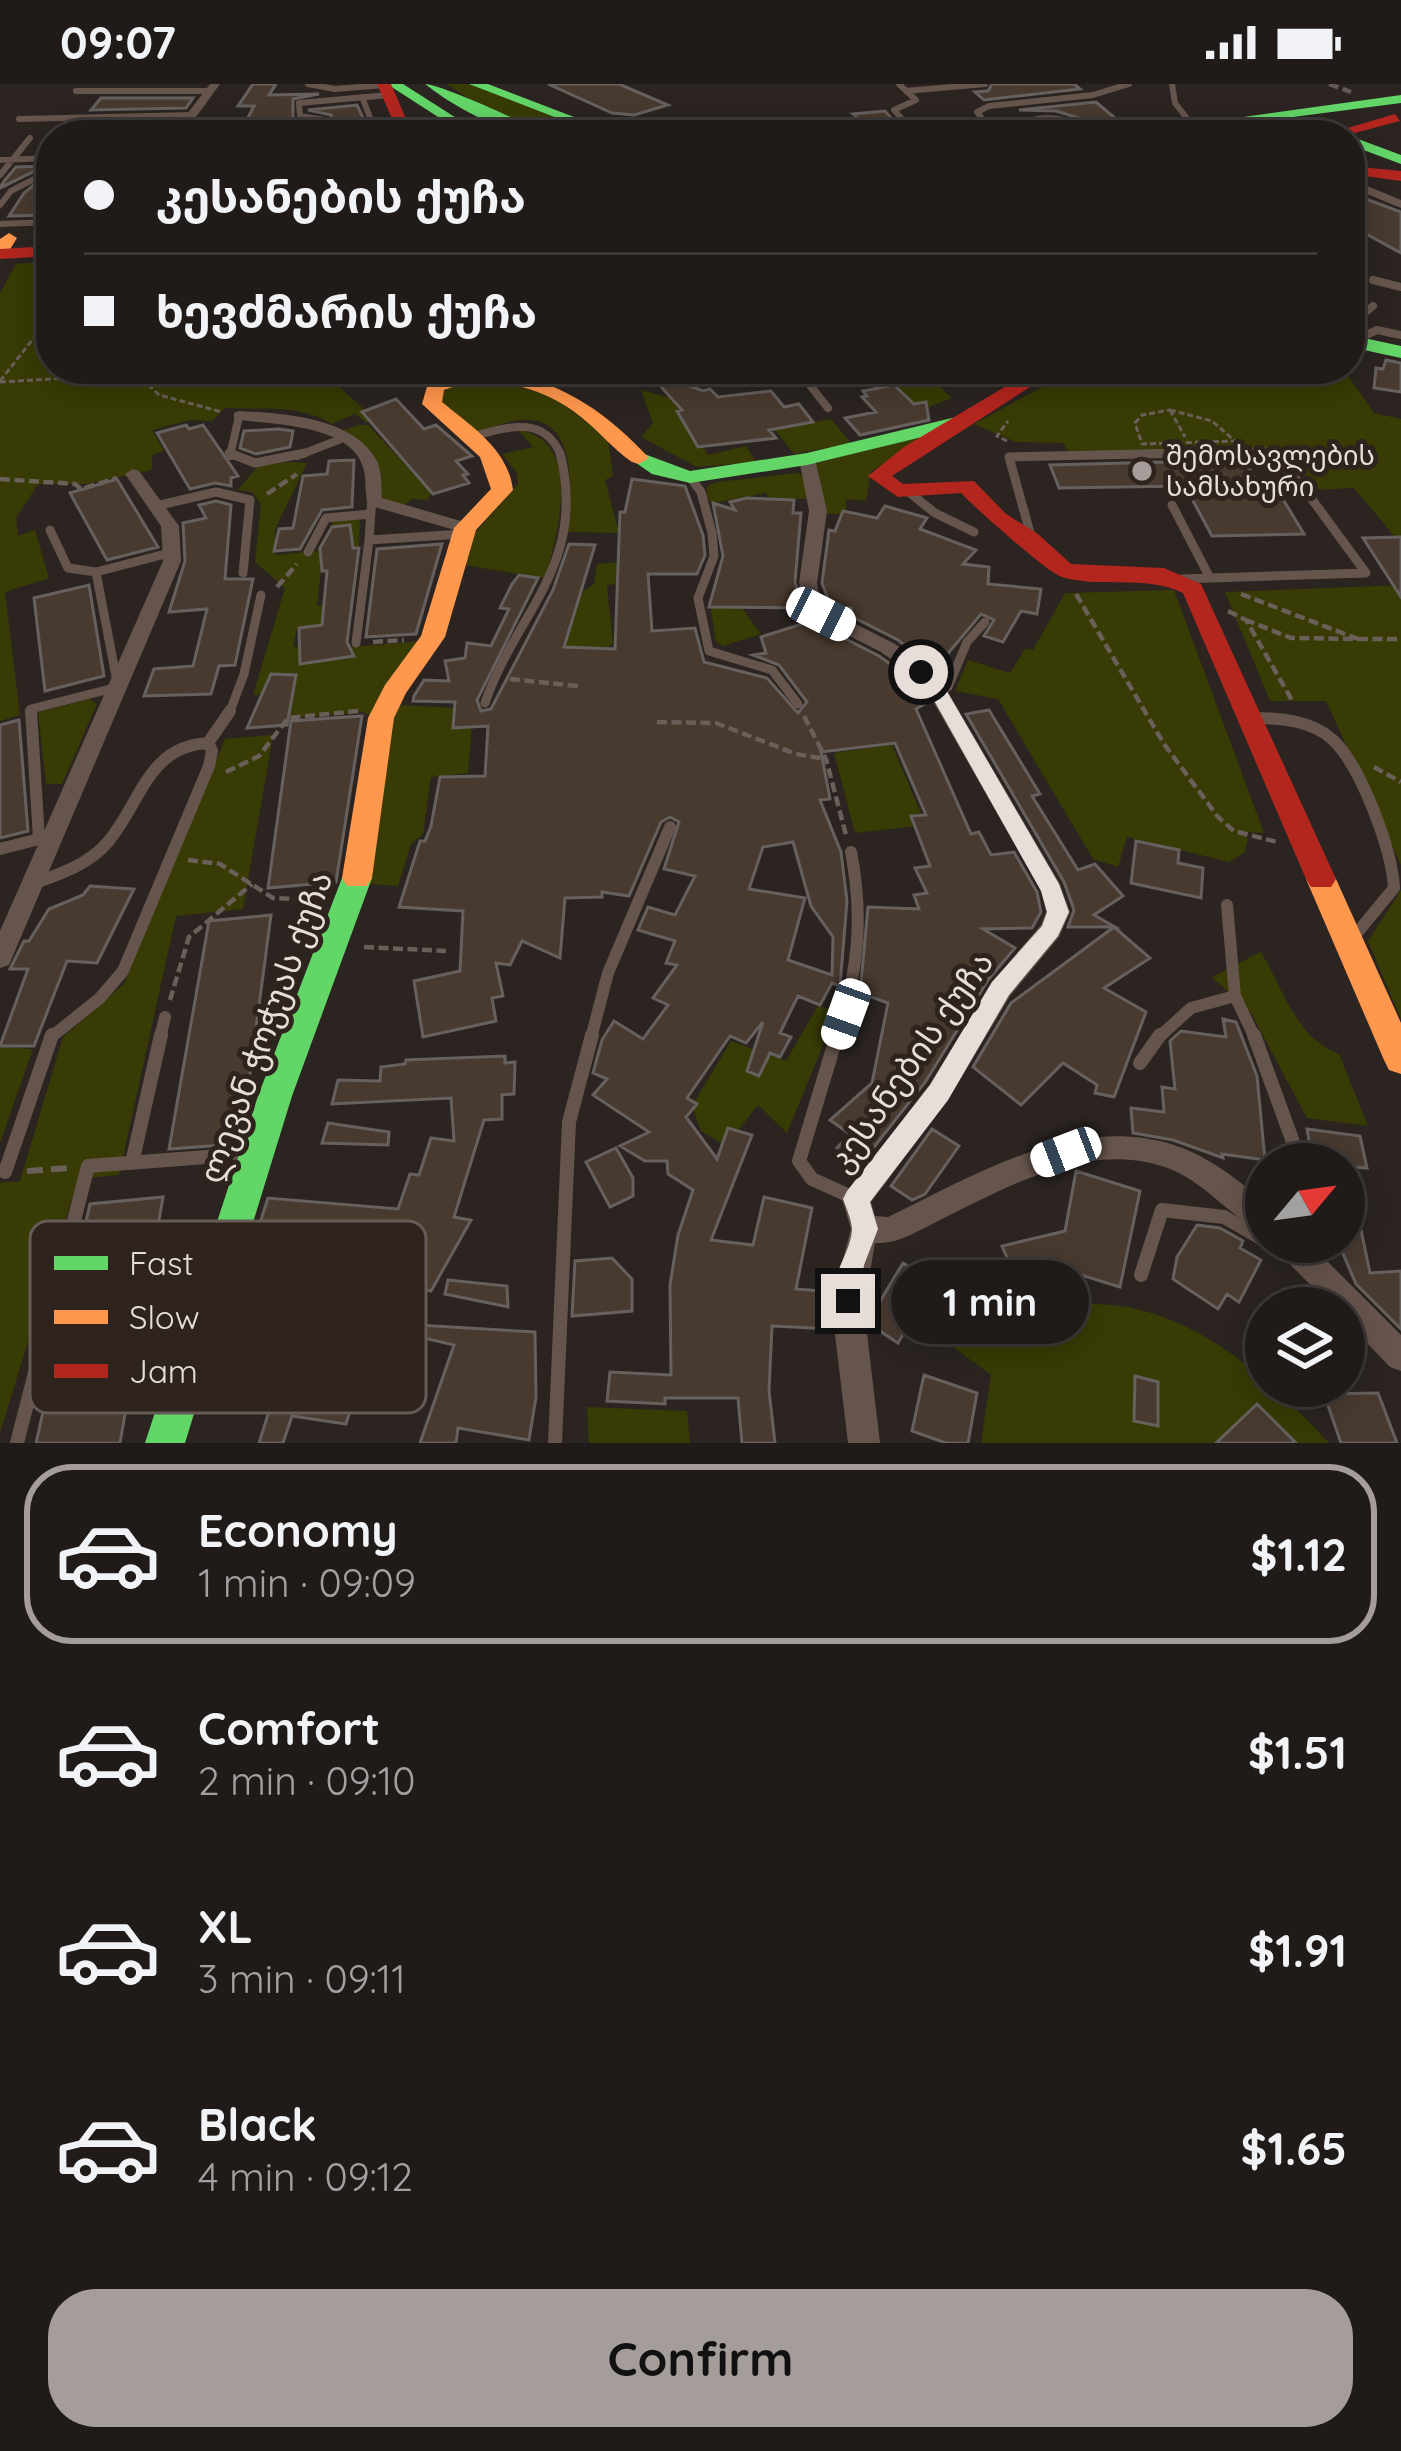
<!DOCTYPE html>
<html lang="en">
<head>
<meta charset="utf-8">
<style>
  :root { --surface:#201b19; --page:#282422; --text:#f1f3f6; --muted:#a2a1a2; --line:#3d3938; --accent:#a59d99 }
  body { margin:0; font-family:Quicksand,"Noto Sans Georgian",sans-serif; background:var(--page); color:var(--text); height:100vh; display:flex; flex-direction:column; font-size:45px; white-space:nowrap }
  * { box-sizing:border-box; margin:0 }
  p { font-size:39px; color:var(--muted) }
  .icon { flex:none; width:66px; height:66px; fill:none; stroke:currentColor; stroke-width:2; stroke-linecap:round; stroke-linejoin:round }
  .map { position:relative; height:1359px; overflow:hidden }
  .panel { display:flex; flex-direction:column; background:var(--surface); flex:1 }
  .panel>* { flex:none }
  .hud { position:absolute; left:36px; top:36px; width:1329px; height:264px; border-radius:48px; box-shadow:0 6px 30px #0003,0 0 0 3px var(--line); display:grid; align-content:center; height:264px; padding:0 48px; background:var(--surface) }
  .needle { width:78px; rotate:61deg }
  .tools { position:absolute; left:1245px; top:1059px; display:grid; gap:24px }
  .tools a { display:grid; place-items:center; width:120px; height:120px; border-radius:50%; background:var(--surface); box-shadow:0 6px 30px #0003,0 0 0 3px var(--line); font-size:60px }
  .end { position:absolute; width:54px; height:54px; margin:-27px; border:15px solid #e7deda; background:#111; box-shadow:0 0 0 6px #111 }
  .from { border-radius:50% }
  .bubble { position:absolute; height:84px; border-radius:42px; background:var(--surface); box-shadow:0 6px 30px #0003,0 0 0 3px var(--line); font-size:39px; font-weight:800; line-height:84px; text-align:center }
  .car { position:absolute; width:36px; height:72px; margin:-36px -18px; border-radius:15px; box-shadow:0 0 9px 3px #0007; background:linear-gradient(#fff 24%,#345 0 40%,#fff 0 76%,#345 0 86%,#fff 0) }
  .hud b { display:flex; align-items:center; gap:42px; height:114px; font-size:45px }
  .hud b+b { border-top:3px solid var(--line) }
  .hud i { width:30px; height:30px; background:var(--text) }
  ul { padding:21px 0 0; list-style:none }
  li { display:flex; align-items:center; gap:36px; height:180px; margin:0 24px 18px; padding:0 24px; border:6px solid transparent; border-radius:48px }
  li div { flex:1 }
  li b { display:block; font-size:45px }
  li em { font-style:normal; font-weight:800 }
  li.selected { border-color:var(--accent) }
  li>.icon { width:108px; height:108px; stroke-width:1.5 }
  .button { display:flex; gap:24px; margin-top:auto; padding:24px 48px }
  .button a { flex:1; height:138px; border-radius:48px; background:var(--accent); color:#111; font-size:48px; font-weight:800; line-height:138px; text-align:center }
  .status { display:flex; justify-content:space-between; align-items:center; height:84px; padding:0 60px; background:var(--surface); direction:ltr }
  .status svg { height:33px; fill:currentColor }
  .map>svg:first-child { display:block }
</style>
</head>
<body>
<div class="status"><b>09:07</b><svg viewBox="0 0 49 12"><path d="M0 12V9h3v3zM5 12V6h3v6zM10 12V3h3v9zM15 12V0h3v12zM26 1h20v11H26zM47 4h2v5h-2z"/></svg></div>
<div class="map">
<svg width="1401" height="1359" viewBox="0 0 1401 1359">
  <rect width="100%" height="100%" fill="#2b2421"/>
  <!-- green -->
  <path fill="#383b04" d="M447,0H471L604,51C547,51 494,34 447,0Z
    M51,177V285H274L272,289L337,301L376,336L367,339L355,330L331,340C302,320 259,326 225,324L212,337L190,336L152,346L164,367L152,371V386L86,400H38L16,434L18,452L35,446L49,494L5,508L20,631L0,637V209L16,180Z
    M879,285H921L952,314L919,327Z
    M1075,285H1307L1349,293L1374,329L1401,335V460L1354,404L1314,406L1281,363L1068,367L1063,359L1016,358L974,340Z
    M507,299L554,313L608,354L613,392L605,396L619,449L568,448C570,412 581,331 521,336C506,337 490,344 476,348L443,321L441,310L450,302Z
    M641,306L671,314L708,371L746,362L756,378L697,383L641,353L653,339Z
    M831,335L851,359L794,370L775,346Z
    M359,341H368L431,408L428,416L411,415L401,425L383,417L377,380L341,347Z
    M518,346C584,355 558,450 545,494L463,481L467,458L518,400L517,389L502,370L533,363Z
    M937,348L871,387L866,417L846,415V431L824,429L814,380Z
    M290,378L307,379L275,445V471L317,467L334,436L360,434L359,463L323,466L317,522L345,520L341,540L297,545L293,563L305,562L303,579L348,575L350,563L424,557L375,634L363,628L282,635L286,610L253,611L285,504L255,478L261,420L252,408L238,406L259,381Z
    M796,389L804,392L807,415L768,414L766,409L713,419L706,412L708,401L718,398Z
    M633,477L641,498L607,501L613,559L595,576L558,572L577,511L594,500L597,480Z
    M1401,501V781L1326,617H1270L1225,508Z
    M1174,506L1264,749L1243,748L1248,755L1244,769L1229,778L1127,753L1118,783L1093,775L998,615L955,607L968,576L1010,589L1025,565L1033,566L1065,509Z
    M710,519L739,520L761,550L723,562L716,558Z
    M90,615L97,620L62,700H46L38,628Z
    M399,621L456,624L453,642L472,640L468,689L431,693L423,750L411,760L398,802L370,800L390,645Z
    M273,651L243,825L176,832L119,1091L78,1095L0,1349V1099L20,1097L63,953L124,900L225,655Z
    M892,661L926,741L855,749L834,669Z
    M1401,806V935L1368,857Z
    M1261,868C1283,905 1296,954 1339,970L1368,1042L1307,1034L1251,929L1212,893Z
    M818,922L837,927L787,1049L758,1021L726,1062L701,1047L692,1022L731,957L786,977Z
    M0,963L33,965L0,1059Z
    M994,1197L1018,1238C1040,1232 1067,1221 1090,1220C1189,1219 1266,1292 1329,1359H981L991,1291L945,1257L962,1200Z
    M587,1323L687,1327L690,1359H589Z"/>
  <!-- building -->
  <path fill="#493a2f" stroke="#66605e" stroke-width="3" fill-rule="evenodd" d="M253,0H276L269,11L319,10L293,15V34L299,39L327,43L332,38L331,31L308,26L357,21L371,51H239L254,22H238Z
    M548,0H619L668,21L634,31L612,29Z
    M992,0H1074L1080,5L984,16L975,8L988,7Z
    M101,14H193L186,24L91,26Z
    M1096,18L1116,35L1089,37L1056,27L1019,26Z
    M885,27L906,51H878L853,30Z
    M175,39L167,51L70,49L77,41Z
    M51,82V131L9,132L24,109L45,92L37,86L0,104L4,97L16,83Z
    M1350,109L1401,128V169L1350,141Z
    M1386,276L1401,279V308L1374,304L1376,284L1383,285Z
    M645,285L703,307L710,305L718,313L771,307L784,323L799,320L813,338L769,346L776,354L698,363L677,327L682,326Z
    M894,301L914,320L926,318L929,336L860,351L845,334L876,328L862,313L867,312L863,307Z
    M396,315L424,345L436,341L472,372L456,377L468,390L463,391L469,399L433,410L362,328Z
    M186,341L189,345L203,341L238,392L231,394V402L215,399L190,405L157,349Z
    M279,345L293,347L290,363L256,370L240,364L244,347Z
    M354,376L352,423L322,426L300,465L274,467L279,445L293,444L303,392L327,390L329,377Z
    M1244,376L1262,407H1278L1304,450L1212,452L1185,402L1059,404L1050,381Z
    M117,395L158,463L107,476L70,409Z
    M632,395L685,402L703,451L705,471L697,490H648L652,547L695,544L704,578L767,594L798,629L807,618L779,581L753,571L766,569L761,553L811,537L879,572L911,595L926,619L916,625L971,750L979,748L991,771L1014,768L1037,808L1041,828L1032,844L983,845L1015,864L988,896L926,997L860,1081L837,1064L850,1050L830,1036L872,999L888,919L860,909L868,823L919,825L914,811L927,809L915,784L930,782L911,732L926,731L895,659L821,668L830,715L820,716L841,768L847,817L840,902L832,899L820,921L798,912L780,949L791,953L780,973L770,969L759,992L747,987L763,938L746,959L730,952L687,1014L697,1020L686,1033L717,1075L728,1044L752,1051L711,1156L753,1161L764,1113L812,1124L796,1205L832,1208L831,1245L772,1242L769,1307L775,1359H742L738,1314H665V1320L607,1317L610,1288L671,1291L670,1201L678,1151L693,1106L668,1090L667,1077H645L620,1062L649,1048L593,1011L607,995L593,989L602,956L614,937L643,955L668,921L653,914L677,881L666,879L675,857L638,846L648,823L675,831L695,792L664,785L679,738L670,733L661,738L629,812L602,808V813L565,814L560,874L522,857L510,881L496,879L503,912L492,914L496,937L423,953L414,897L460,887L463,827L399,823L420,757H425L431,742L440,693L485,692L488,642L453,644L455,618L413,617L414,612L424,596L449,597L445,577L465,574L467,559L491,562L509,525L500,524L512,500L519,491L538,494L477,616L481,627L491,625L553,506L569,460L595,461L564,563L615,565L620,428H625ZM793,758L811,822L833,853L832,891L788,876L805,814L749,805L763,763Z
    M747,414L794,416L793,429H801L795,498L802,524L709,523L723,472L713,419L735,426L730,418Z
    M216,417L231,421L225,495H253L235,581L219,582L211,610L144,612L154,585L193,582L207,525L169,528L185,477L183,439L206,434L199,421Z
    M885,422L927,434L920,445L976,466L963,480L989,483L988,500L1041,505L1037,530L1021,527L1003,558L984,552L994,536L981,530L935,585L898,556L841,527L853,524L831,523L822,499L829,446L835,447L843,427L877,434Z
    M350,441L353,464H359L347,558L354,572L300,580L299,544L322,541L327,487H322L320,464L332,443Z
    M1401,453V513L1363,454Z
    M442,460L416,550L366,553L377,465Z
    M89,501L104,592L45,607L34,514Z
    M271,590L296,591L287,641L247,644Z
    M989,626L1040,710L1032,712L1078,786L1095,780L1123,812L1094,831L1115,843H1068L1074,826L1064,798L966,630Z
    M362,632L336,798L268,804L291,637Z
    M19,636L28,747L0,754V641Z
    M1136,757L1179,766L1178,779L1203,784L1201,814L1131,799Z
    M90,802L134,805L97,879L67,877L34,962H0L28,885H10L24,857H29L49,825L83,811Z
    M271,831L244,1035L236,1060L169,1065L209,837Z
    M1114,843L1150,874L1104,904L1146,928L1114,1013L1095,1009L1097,1001L1063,979L1021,1021L973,983L1011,919Z
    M1223,935L1236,938L1257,992L1265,1076L1222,1070L1223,1074L1173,1056L1133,1049L1131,1024L1164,1028L1162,1003L1175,1005L1170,957L1181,947L1226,953Z
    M505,972V979L515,978L514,1010L502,1011V1035L484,1036L454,1133L471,1136L431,1207L356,1192L343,1236L407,1240L395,1288L363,1285L346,1340L292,1332L283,1359H259L270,1324L258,1322L264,1306L210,1303L227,1246L243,1247L262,1187L276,1188L290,1145L259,1142L268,1114L398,1125L410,1090L419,1091L431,1054L454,1057L451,1014L332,1020L338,996L380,997L381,983L405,980L406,976Z
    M328,1039L389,1048L388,1061L322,1059Z
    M932,1045L959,1062L925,1110L912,1116L891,1102Z
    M1307,1045L1360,1052L1367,1084L1313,1080Z
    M616,1064L633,1094V1112L610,1123L586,1078Z
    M1076,1087L1140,1107L1120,1203L1078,1190L1020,1205L1002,1162L1065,1147Z
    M1353,1107L1370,1189L1401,1187V1245L1356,1200L1338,1158H1344V1108Z
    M163,1113L120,1359H36L90,1120Z
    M1197,1141L1220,1144L1243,1157L1240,1164L1261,1176L1239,1218L1227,1210L1218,1225L1173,1195L1177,1173Z
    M612,1174L632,1195V1227L572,1232L575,1177Z
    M903,1179L934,1197L898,1259L871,1241L870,1234Z
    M448,1196L507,1202L508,1223L445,1210Z
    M418,1241L535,1248L536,1313L529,1356L458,1344L456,1359H420L454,1261L416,1252Z
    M924,1291L977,1309L968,1359H946L912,1347Z
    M1135,1292L1158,1298V1342L1134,1337Z
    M1378,1309L1397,1359H1341L1324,1310Z
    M1257,1320L1296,1359H1216Z"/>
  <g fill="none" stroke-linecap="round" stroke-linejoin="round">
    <!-- path-far2 -->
    <path stroke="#6a5f59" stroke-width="3" stroke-dasharray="6 3" stroke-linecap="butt" d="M0,297L51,232
      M0,298L138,290L159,311L222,328
      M1170,326L1212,337L1235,357L1142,360L1135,339L1142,331Z
      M1170,326L1185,353
      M1007,357L997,352L1008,337"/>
    <!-- path-far1 -->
    <path stroke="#6a5f59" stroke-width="4.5" stroke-dasharray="10 4.5" stroke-linecap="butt" d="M0,395L75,400L81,405L117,394
      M267,410L297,390
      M277,503L297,480
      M1076,510L1164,660L1218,733L1234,747L1277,758
      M1241,510L1358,555L1291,554L1246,536
      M1228,527L1246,536L1293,618
      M1358,555H1401
      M373,558L404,556
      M510,595L578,602
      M804,632L826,675L846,751
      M657,638L716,639L796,670L826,675
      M1374,683L1401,698
      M226,688L259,672L288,634L358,627
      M188,776L220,780L273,814L322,816
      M364,863L446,867
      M170,916L189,853L252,800"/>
    <!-- path -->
    <path stroke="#6a5f59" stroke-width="6" stroke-dasharray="16 8" stroke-linecap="butt" d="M27,1087L70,1084"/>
    <!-- lane-far4 -->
    <path stroke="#66554d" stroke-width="6" d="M308,0L335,5L384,1
      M899,0L916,16L894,26L916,51
      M1172,0L1175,19L1193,42
      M76,7H210
      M906,7L985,0
      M362,13L373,41
      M189,34L197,43L195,51
      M19,35L192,31
      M325,36L300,32L299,19L389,11
      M810,40L851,37L871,51
      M465,42L469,51
      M197,45L210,46L211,51
      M594,45L609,39L719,50
      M995,51L977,28L989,22L1093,11L1129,0
      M1016,51L1025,38C1053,29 1075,37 1100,51
      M0,76L51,74
      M0,91L30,54
      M0,121L11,107L38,93
      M0,140L51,138"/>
    <!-- lane-far3 -->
    <path stroke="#66554d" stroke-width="8" d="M1373,196L1401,203
      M1350,241L1373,222
      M1353,257L1377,246L1401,251
      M395,285L440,299
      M797,285L828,324
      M933,285L945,289L966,285
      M471,353C506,343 545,330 561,372
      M230,372L239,332
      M297,372L341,355
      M1052,372L1276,367L1280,372"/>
    <!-- lane-far2 -->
    <path stroke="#66554d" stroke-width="9" d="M229,369L255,379L305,369
      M690,393L701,408L712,449L714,472L698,514L709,567L772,586L798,620
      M910,409L935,429L974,448
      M372,413L369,456L463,450
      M1172,421L1210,494
      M156,422L216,408L250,416L243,489
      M50,446L68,484L96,488
      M1032,456L1009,373L1185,369
      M308,468L326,434L371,430
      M1181,495L1366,489L1278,369
      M356,559L369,456
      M938,608L948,603L967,558L985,538
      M485,619C516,528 588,481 560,369
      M31,630V625L118,603L96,488L173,468
      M229,630L244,590L261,511"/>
    <!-- lane-far1 -->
    <path stroke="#66554d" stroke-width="12" d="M31,627L39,755
      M1252,634C1279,634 1312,636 1333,656C1361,682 1392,766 1394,804L1352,855
      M208,659L230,627
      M0,765L43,754
      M33,800C59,790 88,781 107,759C141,720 147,662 208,659L212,667L209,682L123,887L100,914L50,954
      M1235,912L1255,954
      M160,954L165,933
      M591,954L608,889L670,743
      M836,954C858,890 864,835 851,768
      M1158,954L1191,924L1235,912L1227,821"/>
    <!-- lane -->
    <path stroke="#66554d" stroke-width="14" d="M837,951L799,1077L812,1095L856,1115
      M1254,951L1301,1080
      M1140,979L1160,951
      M132,1079L161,951
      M5,1088L52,951
      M1141,1191L1162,1126L1224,1133L1266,1157
      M17,1359L88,1082L246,1070
      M555,1359L569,1038L592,951"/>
    <!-- street -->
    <path fill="#66554d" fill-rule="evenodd" d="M210,0H220L183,51H171Z
      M1350,95L1401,116V124L1350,103Z
      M239,327C282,329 354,333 377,377C382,388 381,402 382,414L471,440L474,444L465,449L368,421C364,408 367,395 363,383C350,339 269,341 234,335V329Z
      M807,370L815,375L827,427L817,499L820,514L828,526L895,560L928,584L945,603L1060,800L1070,828L1059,853L1010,912L948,1016L871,1118L875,1132L888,1133C975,1091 1071,1031 1171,1060C1207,1071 1237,1095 1266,1119V1149C1231,1136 1206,1097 1165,1083C1088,1057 1011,1101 944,1134C921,1145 900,1160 875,1159L864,1224L880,1359H848L835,1251L837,1197L851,1145L842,1115L930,1000L992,898L1041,841L1046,828L1041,806L930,612L914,592L881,568L814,534L802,514L799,499L809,427L799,375Z
      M133,385L139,387L179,442L181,477L12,874L9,881L0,884V847L163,477L161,442L125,390Z
      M1274,1158H1308L1401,1251V1287L1390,1283L1344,1235V1224H1333L1278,1168Z"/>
    <!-- fast -->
    <path fill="#63d668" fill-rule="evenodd" d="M387,0H403L461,37L449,40Z
      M425,0C440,0 531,41 546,51C505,51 457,25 425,0Z
      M469,0H488L621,51H601Z
      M1401,11V19L1154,51H1114Z
      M1350,52L1401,71V80L1350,61Z
      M1350,251L1401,262V274L1350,263Z
      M956,333L966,339L963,343L807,381L690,399L652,390L629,374L639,368L690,387L807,369Z
      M357,783L367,786L372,794L292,1012L185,1359H145L258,1012L342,794L347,786Z"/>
    <!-- slow -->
    <path fill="#ff974d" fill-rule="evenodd" d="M9,149L17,154L6,172L0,173V155Z
      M470,287C544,286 600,321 649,374L639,380L632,378C613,365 599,347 581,333C545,303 488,288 444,306L442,318C472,343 508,365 513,406L476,446L445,553L406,609L394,634L372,794L367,802H347L342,794L368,634L385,601L421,552L454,444L491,405L480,373L422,320L428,299Z
      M1321,784L1331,787L1336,795L1401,939V990L1389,986L1384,976L1306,795L1311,787Z"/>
    <!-- jam -->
    <path fill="#b3261e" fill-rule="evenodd" d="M377,0H391L413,51H399Z
      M1395,30L1400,37L1347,51H1324Z
      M1350,82L1401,87V97L1350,90Z
      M51,162V172L0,175V165Z
      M1035,285H1058L892,392L903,400L974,397L1006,430L1038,450L1071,480L1164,484L1201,500L1336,795L1331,803H1311L1306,795L1183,509C1143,490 1103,505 1062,493C1048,489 974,423 961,409L898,413L868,392L904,363Z"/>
    <!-- rail -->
    <path stroke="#635a55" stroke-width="4.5" stroke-dasharray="10 4.5" stroke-linecap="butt" d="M1329,0L1351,8"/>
  </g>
  <!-- route -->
  <path fill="#e7deda" d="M914,584H927L945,604L1059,800L1069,828L1058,852L1009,911L948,1016L870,1118L878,1145L864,1181L858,1227L848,1231L838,1227C825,1193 850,1174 852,1146C852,1137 846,1123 843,1115L847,1107L930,1001L992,898L1042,842L1047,828L1041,807L931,611L912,588Z"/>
  <!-- markers -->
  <circle fill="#a59d99" stroke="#2f231d" stroke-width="4.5" cx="1142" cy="387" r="12"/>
  <g text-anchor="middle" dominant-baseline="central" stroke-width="10" stroke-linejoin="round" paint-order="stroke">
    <!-- far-poi labels -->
    <g font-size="27" fill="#e7deda" stroke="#2f231d" text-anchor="start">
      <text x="1166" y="371">შემოსავლების<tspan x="1166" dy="31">სამსახური</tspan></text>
    </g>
    <!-- street labels -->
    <g font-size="33" fill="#e7deda" stroke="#2f231d">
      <text transform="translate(265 943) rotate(-70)">ლევან ჭოჭუას ქუჩა</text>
      <text transform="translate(910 977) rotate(-55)">კესანების ქუჩა</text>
    </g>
  </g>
  <!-- legend -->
  <rect x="30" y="1137" width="396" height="192" rx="18" fill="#2f231d" stroke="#665b56" stroke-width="3"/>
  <rect x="54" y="1172" width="54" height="14" fill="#63d668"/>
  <rect x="54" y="1226" width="54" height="14" fill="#ff974d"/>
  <rect x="54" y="1280" width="54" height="14" fill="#b3261e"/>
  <g font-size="33" fill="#e7deda">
    <text x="129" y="1191">Fast</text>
    <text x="129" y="1245">Slow</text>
    <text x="129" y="1299">Jam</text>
  </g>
</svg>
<div class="tools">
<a><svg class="needle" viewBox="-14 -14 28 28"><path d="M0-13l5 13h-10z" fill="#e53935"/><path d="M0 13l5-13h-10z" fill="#a2a1a2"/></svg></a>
<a><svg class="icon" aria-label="layers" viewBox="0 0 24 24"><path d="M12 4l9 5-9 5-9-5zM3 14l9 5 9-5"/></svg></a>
</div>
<i class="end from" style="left:921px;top:588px"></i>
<i class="end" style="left:848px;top:1217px"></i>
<div class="bubble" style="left:891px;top:1176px;width:198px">1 min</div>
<i class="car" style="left:821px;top:530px;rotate:117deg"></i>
<i class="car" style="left:846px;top:930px;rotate:200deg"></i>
<i class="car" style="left:1066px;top:1068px;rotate:249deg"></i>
<div class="hud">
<b><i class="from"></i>კესანების ქუჩა</b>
<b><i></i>ხევძმარის ქუჩა</b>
</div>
</div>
<section class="panel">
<ul>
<li class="selected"><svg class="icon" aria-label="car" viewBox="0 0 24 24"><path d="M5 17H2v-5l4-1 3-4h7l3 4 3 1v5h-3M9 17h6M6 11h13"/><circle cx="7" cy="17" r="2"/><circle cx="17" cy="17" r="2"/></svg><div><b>Economy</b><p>1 min · 09:09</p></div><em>$1.12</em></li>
<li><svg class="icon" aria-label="car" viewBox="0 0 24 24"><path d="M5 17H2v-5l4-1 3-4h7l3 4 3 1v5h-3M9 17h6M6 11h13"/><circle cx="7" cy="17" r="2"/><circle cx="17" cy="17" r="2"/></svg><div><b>Comfort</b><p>2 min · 09:10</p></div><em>$1.51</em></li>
<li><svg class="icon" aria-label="car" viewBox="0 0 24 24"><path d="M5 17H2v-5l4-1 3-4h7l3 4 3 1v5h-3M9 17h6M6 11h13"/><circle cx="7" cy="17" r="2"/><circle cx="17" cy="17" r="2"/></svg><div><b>XL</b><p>3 min · 09:11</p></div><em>$1.91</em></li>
<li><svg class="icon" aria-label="car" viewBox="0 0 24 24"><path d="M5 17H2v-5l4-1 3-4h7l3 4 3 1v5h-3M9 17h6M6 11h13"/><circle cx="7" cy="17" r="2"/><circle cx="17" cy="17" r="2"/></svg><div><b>Black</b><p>4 min · 09:12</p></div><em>$1.65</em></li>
</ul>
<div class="button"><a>Confirm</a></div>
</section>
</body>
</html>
